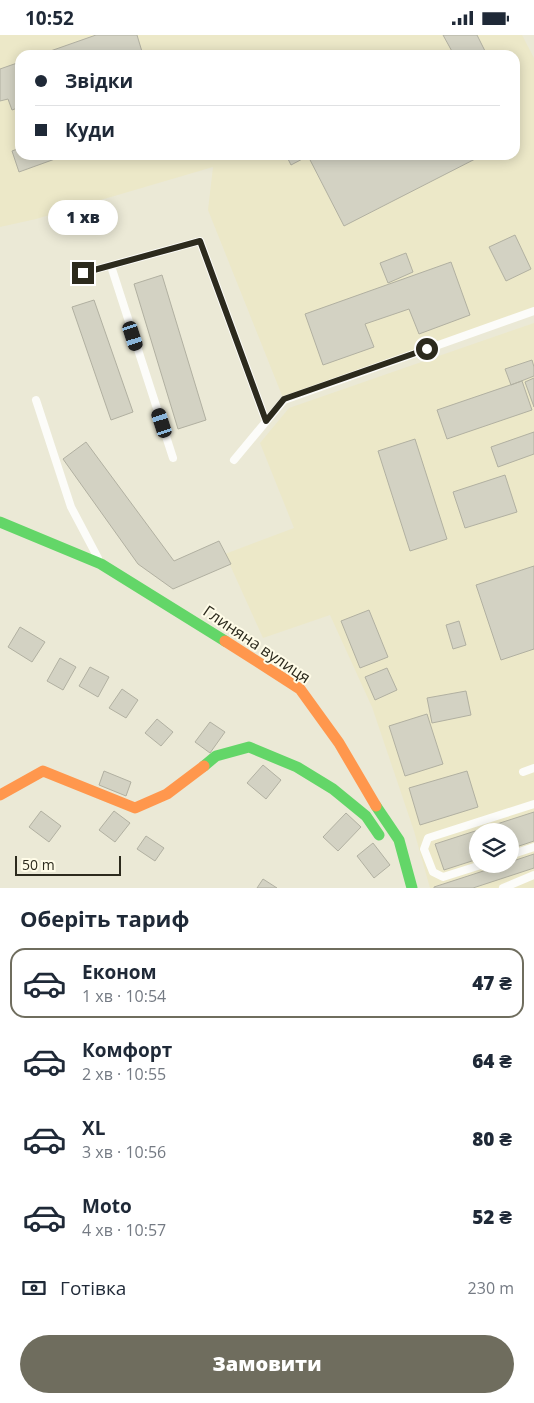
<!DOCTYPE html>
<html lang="uk">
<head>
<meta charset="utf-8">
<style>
  :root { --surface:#fff; --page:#f2f2f3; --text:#1f2937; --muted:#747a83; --line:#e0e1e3; --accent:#6f6d5e }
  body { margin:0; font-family:"Open Sans",sans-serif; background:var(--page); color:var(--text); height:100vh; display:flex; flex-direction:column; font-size:19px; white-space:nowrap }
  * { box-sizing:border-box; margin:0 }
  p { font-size:16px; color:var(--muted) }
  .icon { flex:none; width:28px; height:28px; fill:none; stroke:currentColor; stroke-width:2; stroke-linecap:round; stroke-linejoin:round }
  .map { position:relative; height:853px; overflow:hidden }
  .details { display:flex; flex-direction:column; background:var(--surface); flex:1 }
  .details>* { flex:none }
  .banner { position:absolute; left:15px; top:15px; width:505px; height:110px; border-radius:15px; box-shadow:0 2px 12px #0003; display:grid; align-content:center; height:110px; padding:0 20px; background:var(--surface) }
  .controls { position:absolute; left:469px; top:788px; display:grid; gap:10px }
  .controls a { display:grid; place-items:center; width:50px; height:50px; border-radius:50%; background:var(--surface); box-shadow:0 2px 12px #0003; font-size:25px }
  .scale { position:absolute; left:15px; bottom:12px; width:106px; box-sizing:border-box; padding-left:5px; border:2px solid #2c2a1d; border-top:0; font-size:14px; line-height:18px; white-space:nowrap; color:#2c2a1d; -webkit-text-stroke:4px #fffce8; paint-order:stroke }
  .end { position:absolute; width:22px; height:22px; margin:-11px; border:6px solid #2c2a1d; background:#fff; box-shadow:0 0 0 2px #fff }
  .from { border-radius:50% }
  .bubble { position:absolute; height:35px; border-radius:18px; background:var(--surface); box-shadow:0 2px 12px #0003; font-size:16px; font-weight:800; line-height:35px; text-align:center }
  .car { position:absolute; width:15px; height:30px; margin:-15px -8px; border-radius:6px; box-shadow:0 0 4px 1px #0007; background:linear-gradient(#222 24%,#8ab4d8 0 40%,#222 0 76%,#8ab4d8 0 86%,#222 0) }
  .banner b { display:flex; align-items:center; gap:18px; height:48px; font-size:19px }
  .banner b+b { border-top:1px solid var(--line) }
  .banner i { width:12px; height:12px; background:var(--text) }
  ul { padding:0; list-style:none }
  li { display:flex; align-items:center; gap:15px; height:70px; margin:0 10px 8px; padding:0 10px; border:2px solid transparent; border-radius:15px }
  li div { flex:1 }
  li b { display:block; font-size:19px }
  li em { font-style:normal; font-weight:800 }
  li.selected { border-color:var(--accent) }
  li>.icon { width:45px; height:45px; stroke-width:1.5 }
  h2 { padding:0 20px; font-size:22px; line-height:60px }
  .pay { display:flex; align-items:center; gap:12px; height:55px; padding:0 20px; font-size:19px }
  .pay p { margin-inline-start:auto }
  .button { display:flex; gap:10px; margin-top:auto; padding:10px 20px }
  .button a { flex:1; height:58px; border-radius:30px; background:var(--accent); color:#fff; font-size:20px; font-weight:800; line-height:58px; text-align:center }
  .status { display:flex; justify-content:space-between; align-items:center; height:35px; padding:0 25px; background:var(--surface); direction:ltr }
  .status svg { height:14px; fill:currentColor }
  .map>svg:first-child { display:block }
</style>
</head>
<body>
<div class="status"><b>10:52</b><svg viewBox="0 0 49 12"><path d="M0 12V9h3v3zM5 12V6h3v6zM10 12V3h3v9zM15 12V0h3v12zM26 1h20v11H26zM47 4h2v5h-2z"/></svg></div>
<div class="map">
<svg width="534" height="853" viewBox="0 0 534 853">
  <rect width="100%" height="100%" fill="#ebe9d6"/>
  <!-- built -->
  <path fill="#ece8c8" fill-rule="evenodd" d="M0,0H522L534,23V274L283,363L208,175L213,132L36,184L0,192ZM20,20H515V120H20Z
    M534,288V853H430L414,796L372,672L330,580L263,603L225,519L294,493L260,408L289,373ZM478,796H510V829H478Z"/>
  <!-- building -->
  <path fill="#d3d2c3" stroke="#b1b0a1" d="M96,0H137L143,20H39Z
    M443,0H477L487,20H454Z
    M20,27V72L12,75L8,64L0,66V34Z
    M20,113V120H66L19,137L12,116Z
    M286,120H481V121L344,191L308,121L291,130Z
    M515,200L531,234L506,246L489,212Z
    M406,218L413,237L388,248L380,228Z
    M451,227L470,280L419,299L409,274L365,289L374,312L323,330L305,279Z
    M162,240L206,385L178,394L134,249Z
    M94,265L133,377L111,385L72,272Z
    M532,325L534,332V341L511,350L505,334Z
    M534,343V372L525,347Z
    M522,346L532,375L447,404L437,375Z
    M534,397V419L498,432L491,412Z
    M415,404L447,504L410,516L378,416Z
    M86,407L174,526L219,506L231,529L173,554L138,529L63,424Z
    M505,440L517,477L465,493L453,457Z
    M534,531V614L501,625L476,550Z
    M369,575L388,622L360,633L341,586Z
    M459,586L466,610L453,614L446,590Z
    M20,592L45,607L32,627L8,612Z
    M60,623L76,632L63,655L47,646Z
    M90,632L109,642L98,662L79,651Z
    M387,633L397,655L375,665L365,642Z
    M122,654L138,665L126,683L109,673Z
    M466,656L471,680L432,688L427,663Z
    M427,679L443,729L405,741L389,691Z
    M157,684L173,697L161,711L145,698Z
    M210,687L225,697L210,718L195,707Z
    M263,730L281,745L266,764L247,748Z
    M104,736L131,747L126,761L99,750Z
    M467,736L478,772L420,790L409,753Z
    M41,776L61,791L49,807L29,792Z
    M114,776L130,788L115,807L99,795Z
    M534,777V806L510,814V796H478V824L444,835L435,809Z
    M346,778L361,792L338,816L323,802Z
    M146,801L164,813L155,826L137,814Z
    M373,808L390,830L374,843L357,821Z
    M534,819V833L473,853H434V852L505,829H510V827Z
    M263,844L277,853H257Z"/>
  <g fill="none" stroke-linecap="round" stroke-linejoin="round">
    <!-- lane -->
    <path stroke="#fcfcf9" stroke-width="8" d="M111,231L173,423
      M83,238L200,206L266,386
      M36,365L71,472L98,523
      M234,425L284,365L534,276
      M523,737L534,733
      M510,820L534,812
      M484,829L443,842L433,837L424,814L428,803L534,769
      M503,853L534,840"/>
    <!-- fast -->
    <path stroke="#63d668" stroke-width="11" d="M0,487L101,529L225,606
      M204,731L216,721L249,712L297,732L333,754L366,781L379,800
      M376,771L399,805L412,853"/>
    <!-- slow -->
    <path stroke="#ff974d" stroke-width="11" d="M225,606L300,654L339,708L376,771
      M0,760L43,736L135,773L167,759L204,731"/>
  </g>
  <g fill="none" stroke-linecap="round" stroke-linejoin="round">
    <!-- route -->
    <path stroke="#2c2a1d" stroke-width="6" d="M83,238L200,206L266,386L284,364L427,314"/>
  </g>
  <g text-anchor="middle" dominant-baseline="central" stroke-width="4" stroke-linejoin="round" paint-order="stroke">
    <!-- street labels -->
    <g font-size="16" fill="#2c2a1d" stroke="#fffce8">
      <text transform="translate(257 609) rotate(34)">Глиняна вулиця</text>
    </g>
  </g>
</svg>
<div class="controls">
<a><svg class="icon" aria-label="layers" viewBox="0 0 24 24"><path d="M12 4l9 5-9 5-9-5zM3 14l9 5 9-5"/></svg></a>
</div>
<div class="scale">50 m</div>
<i class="end from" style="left:427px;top:314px"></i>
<i class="end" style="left:83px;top:238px"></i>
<div class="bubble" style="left:48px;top:165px;width:70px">1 хв</div>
<i class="car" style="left:133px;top:301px;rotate:162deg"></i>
<i class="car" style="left:162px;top:388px;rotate:342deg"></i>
<div class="banner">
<b><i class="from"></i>Звідки</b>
<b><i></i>Куди</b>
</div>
</div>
<section class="details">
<h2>Оберіть тариф</h2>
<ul>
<li class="selected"><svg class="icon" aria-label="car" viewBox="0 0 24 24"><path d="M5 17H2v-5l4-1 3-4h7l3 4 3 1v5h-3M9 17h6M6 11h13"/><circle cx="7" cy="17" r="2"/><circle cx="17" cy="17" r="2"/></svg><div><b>Економ</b><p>1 хв · 10:54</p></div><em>47 ₴</em></li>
<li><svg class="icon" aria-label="car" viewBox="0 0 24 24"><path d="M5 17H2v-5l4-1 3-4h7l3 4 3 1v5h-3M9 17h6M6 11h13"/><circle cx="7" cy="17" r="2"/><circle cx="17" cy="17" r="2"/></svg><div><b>Комфорт</b><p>2 хв · 10:55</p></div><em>64 ₴</em></li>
<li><svg class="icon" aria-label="car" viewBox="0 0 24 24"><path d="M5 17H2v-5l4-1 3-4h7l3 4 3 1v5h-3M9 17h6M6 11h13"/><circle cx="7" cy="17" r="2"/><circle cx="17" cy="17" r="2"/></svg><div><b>XL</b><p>3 хв · 10:56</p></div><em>80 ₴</em></li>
<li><svg class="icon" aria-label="car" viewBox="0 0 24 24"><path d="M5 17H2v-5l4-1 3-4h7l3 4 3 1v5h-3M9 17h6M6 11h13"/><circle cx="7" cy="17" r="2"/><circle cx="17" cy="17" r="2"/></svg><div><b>Moto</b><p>4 хв · 10:57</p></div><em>52 ₴</em></li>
</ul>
<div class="pay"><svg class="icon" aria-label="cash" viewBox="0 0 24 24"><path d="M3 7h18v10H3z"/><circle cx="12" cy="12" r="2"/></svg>Готівка<p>230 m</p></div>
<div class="button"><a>Замовити</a></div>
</section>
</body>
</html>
